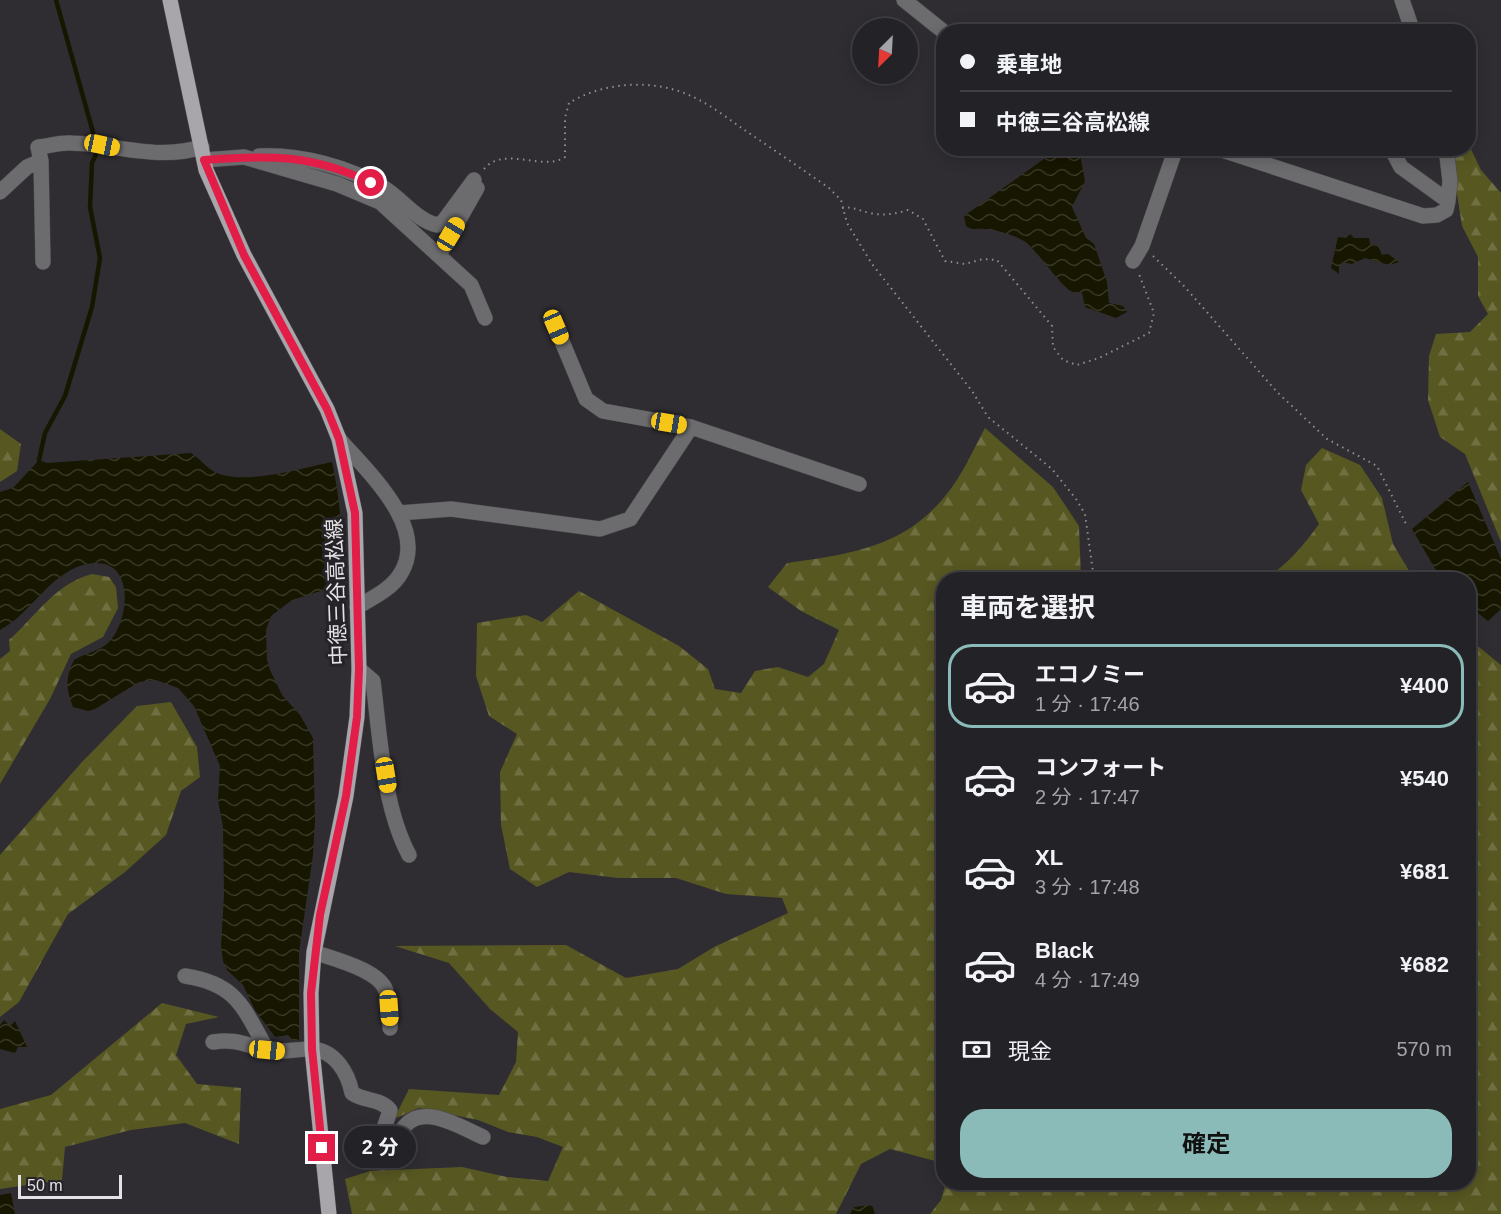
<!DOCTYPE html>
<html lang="ja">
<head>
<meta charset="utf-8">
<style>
  :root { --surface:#232226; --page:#2b2a2e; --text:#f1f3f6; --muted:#a3a4a7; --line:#403f43; --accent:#8bbbb9 }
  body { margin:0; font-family:Helvetica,"Noto Sans JP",sans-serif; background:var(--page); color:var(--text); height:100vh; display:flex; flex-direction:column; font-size:22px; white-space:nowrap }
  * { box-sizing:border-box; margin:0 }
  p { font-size:20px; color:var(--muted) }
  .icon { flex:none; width:33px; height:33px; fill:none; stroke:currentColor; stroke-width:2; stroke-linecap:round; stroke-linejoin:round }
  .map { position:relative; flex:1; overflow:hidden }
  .panel { position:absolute; left:936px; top:572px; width:540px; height:618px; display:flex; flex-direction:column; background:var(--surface); border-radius:24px; box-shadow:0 3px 15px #0003,0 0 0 2px var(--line) }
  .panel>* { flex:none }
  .top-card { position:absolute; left:936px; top:24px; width:540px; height:132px; border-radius:24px; box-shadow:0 3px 15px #0003,0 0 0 2px var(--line); display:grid; align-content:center; height:132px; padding:0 24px; background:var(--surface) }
  .needle { width:39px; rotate:204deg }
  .fabs { position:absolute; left:852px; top:18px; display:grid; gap:12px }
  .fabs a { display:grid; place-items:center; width:66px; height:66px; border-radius:50%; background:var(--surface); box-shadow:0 3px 15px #0003,0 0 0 2px var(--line); font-size:30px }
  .scale { position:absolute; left:18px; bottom:15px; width:104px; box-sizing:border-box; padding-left:6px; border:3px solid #e3e2e4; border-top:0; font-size:16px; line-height:21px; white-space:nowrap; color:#e3e2e4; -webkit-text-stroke:4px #262328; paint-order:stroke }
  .end { position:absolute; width:27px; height:27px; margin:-14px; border:8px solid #e11d48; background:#fff; box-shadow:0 0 0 3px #fff }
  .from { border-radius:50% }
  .bubble { position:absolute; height:42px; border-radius:21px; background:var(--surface); box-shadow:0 3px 15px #0003,0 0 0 2px var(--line); font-size:20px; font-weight:700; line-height:42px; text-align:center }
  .car { position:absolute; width:18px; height:36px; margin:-18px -9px; border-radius:8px; box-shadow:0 0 4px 2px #0007; background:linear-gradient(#f5c518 24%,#345 0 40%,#f5c518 0 76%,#345 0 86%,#f5c518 0) }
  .top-card b { display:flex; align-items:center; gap:21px; height:57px; font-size:22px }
  .top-card b+b { border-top:2px solid var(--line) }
  .top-card i { width:15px; height:15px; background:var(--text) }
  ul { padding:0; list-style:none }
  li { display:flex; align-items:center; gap:18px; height:84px; margin:0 12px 9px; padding:0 12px; border:3px solid transparent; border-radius:24px }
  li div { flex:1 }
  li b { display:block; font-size:22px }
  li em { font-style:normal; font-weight:700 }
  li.current { border-color:var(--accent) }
  li>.icon { width:54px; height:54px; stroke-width:1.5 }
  h2 { padding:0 24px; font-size:27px; line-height:72px }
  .pay { display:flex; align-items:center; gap:15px; height:66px; padding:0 24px; font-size:22px }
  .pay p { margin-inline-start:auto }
  .primary-button { display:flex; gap:12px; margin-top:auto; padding:12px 24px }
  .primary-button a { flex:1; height:69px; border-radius:24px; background:var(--accent); color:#111; font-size:24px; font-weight:700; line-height:69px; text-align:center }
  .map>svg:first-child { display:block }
</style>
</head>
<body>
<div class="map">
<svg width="1501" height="1214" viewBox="0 0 1501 1214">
  <defs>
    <pattern id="forest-firs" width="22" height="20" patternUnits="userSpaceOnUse" patternTransform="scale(1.5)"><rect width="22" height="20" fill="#575722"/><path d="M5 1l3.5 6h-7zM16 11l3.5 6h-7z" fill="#6f6f42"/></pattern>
    <pattern id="water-waves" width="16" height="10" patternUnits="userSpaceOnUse" patternTransform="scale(1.5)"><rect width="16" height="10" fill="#171600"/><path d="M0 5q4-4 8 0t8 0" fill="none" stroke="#393825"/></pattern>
  </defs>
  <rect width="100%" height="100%" fill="#2f2d32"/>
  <!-- forest -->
  <path fill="url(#forest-firs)" d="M1469,145L1481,170L1501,193V542L1465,454L1440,437L1428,400L1429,356L1436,334L1470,332L1488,314L1478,296V257L1462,226L1450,149L1468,148Z
    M985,428L1053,487L1079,526L1081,579H944L943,1163L890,1149L861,1164L836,1214H352L345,1179L370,1171L462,1167L507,1177L548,1181L563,1147L537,1137L508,1132L478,1120L419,1108L394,1119L409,1089L499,1095L516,1062L518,1032L490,1009L449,963L395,946L566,945L626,978L678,969L714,947L788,913L782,898L726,894L676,878H618L569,872L537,887L510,869L501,825L500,772L517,734L489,716L476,676L477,623L526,615L542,622L579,591L679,646L708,669L715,689L741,693L755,671L778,667L808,677L824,664L839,630L801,611L768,587L787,563C849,554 904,548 946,495C962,476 973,450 985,428Z
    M0,429L21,444L17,471L0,482Z
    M1322,448L1360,465L1382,498L1393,544L1414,579H1265C1287,565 1304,545 1319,524L1301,490L1306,465Z
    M92,574L109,577L116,587L118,608L103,637L71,654L50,699L0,784V659L10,651L9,640C36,616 56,583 92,574Z
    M1469,639L1501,665V1214H930L941,1200L946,1182H1468Z
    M171,702L197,747L200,777L181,791L166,835L125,872L68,914L19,1002L0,1017V855L82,762L137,706Z
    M162,1003L219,1017L186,1024L176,1055L197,1084L241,1088L239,1144L185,1123L131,1130L65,1147L62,1180L0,1189V1109L51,1095Z"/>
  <!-- water -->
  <path fill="url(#water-waves)" d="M1058,149H1079L1085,181L1072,207L1086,238L1094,244L1107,282L1109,303L1123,306L1127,312L1116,318L1085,307L1082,293C1079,291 1076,293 1073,292C1063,290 1035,247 1024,241C1014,235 995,229 984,229C975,228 974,231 966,226L964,216Z
    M1350,234L1354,238H1369L1370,244L1378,246L1382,255L1388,254L1399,262L1389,265L1365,258L1352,264L1342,262L1339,267V274L1331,268L1338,237L1346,238Z
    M191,453C199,458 205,466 213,471C240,487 302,468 332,462C341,503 343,542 343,584L292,600L271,616L266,630L267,660L270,670L282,695L300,715L313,738L315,820L313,855L299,952V1040H293L288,1035L275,1037L255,1010L243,985L227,970L223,961L221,946L224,895L223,827L218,800L220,766L194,706L178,688L156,680L139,682L95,709L88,711L73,707C66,690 65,677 74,660C85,653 101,651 110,641C133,613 133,551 83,565C47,576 32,613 0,630V492L13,488L39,460L47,463Z
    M1468,482L1501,559V609L1488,621L1469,606L1468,579H1441L1412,529Z
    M4,1020L10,1026L15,1021L27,1047H18L15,1053L0,1049V1025Z
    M11,1193L15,1214H0V1195Z
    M872,1205L875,1214H850L854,1207Z"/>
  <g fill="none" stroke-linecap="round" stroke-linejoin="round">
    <!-- stream -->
    <path stroke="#171600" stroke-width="4.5" d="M39,460L45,433L65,396L92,307L100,258L90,207L92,163L98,150L56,0"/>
    <!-- minor casing -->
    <g stroke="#4c4a4e" stroke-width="16">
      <path id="minor" d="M904,0L944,32
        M1402,0L1413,32
        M1328,30V32
        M1216,148L1423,216L1437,215L1446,210L1448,201L1401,167L1391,148
        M1446,148L1450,181L1448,201
        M259,156C301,154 348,167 384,188C402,199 416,220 437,225L443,222L474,180
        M204,160L244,157L337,184L380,202L471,285L485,318
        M0,192L27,167L41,161
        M440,253L477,188
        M1133,261L1142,246L1176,148
        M43,262L41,161L38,147C49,146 60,142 71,143C116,144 157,161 202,147
        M556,327L586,399L603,411L691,427L859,484
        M339,439C367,471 429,527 401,573C392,589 372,598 357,607
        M399,513L451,509L600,529L630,519L691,427
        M359,669L373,681C380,736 383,806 409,855
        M314,952C333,959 380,970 386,991C390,1003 390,1016 390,1028
        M185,976C237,984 243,1007 267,1050
        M213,1042C237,1038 247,1046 268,1050C283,1053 296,1049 311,1049C335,1050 348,1073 352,1093C365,1102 380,1098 390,1110C387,1123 373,1151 376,1162L383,1163C391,1151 396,1137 405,1126C424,1103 462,1128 483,1137"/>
    </g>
    <!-- primary casing -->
    <g stroke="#4c4a4e" stroke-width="16">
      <path id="primary" d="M170,0L206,170L244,255L327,409L339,439L355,513L359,669L357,717L346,796L314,952L311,993L312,1049L329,1214"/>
    </g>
    <!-- path -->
    <path stroke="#908e92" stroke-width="2" stroke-dasharray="1.5 4.5" stroke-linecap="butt" d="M484,169C504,145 543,172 565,157V118L569,103C601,83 648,79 684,93C706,101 727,118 746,131C774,150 802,169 829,188L841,200L847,223L872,264L972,391L988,417L1052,469L1076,499L1085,514L1094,579
      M842,208C853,206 859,211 870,213C883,216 895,214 908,210L923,219L945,261L965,264L983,259L997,260L1052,326L1053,347L1063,360L1077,365L1099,358L1149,333L1154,313L1139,274
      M1153,256L1184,286L1277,392L1327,439L1377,466L1406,524"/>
    <!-- minor -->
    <use href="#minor" stroke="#6c6b6d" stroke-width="15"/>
    <!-- primary -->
    <use href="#primary" stroke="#a9a6ab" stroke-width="15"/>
  </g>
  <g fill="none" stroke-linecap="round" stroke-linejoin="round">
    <!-- route -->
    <path stroke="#e11d48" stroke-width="8" d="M322,1148L312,1049L311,993L320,915L346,796L357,717L359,669L355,513L339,439L327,409L244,255L204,160C268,155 313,154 371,183"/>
  </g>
  <g text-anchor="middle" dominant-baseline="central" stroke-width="6" stroke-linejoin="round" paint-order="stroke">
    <!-- street labels -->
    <g font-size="21" fill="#e3e2e4" stroke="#262328">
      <text transform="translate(336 592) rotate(-92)">中徳三谷高松線</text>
    </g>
  </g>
</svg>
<div class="fabs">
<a><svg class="needle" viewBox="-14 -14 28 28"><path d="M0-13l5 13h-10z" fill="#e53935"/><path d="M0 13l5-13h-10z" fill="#a3a4a7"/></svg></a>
</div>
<div class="scale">50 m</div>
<i class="end from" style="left:371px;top:183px"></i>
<i class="end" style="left:322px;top:1148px"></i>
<div class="bubble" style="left:344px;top:1126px;width:72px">2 分</div>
<i class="car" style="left:102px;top:145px;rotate:102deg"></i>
<i class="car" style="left:451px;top:234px;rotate:31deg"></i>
<i class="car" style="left:556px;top:327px;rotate:157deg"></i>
<i class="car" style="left:669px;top:423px;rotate:100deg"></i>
<i class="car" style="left:386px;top:775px;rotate:171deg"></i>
<i class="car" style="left:389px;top:1008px;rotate:176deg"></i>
<i class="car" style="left:267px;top:1050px;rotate:96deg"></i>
<div class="top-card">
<b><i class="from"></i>乗車地</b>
<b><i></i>中徳三谷高松線</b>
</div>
<section class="panel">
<h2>車両を選択</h2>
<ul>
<li class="current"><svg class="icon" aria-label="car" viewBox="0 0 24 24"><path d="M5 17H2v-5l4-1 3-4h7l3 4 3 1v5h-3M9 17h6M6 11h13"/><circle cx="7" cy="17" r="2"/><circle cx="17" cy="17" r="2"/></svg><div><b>エコノミー</b><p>1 分 · 17:46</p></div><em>¥400</em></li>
<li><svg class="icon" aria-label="car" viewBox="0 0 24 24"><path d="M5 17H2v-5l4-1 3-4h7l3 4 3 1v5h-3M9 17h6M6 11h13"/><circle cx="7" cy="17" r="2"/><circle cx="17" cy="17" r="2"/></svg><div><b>コンフォート</b><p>2 分 · 17:47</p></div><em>¥540</em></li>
<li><svg class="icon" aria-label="car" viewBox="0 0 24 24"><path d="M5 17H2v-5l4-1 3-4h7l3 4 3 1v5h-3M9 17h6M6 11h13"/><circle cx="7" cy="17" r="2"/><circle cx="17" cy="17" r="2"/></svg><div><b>XL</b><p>3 分 · 17:48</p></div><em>¥681</em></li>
<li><svg class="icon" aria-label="car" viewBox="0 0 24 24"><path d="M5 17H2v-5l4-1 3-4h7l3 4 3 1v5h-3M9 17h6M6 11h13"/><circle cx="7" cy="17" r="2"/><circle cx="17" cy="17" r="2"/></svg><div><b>Black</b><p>4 分 · 17:49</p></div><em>¥682</em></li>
</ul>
<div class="pay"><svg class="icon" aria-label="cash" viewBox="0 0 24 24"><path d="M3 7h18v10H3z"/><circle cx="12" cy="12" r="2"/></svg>現金<p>570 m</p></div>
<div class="primary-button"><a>確定</a></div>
</section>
</div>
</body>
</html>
